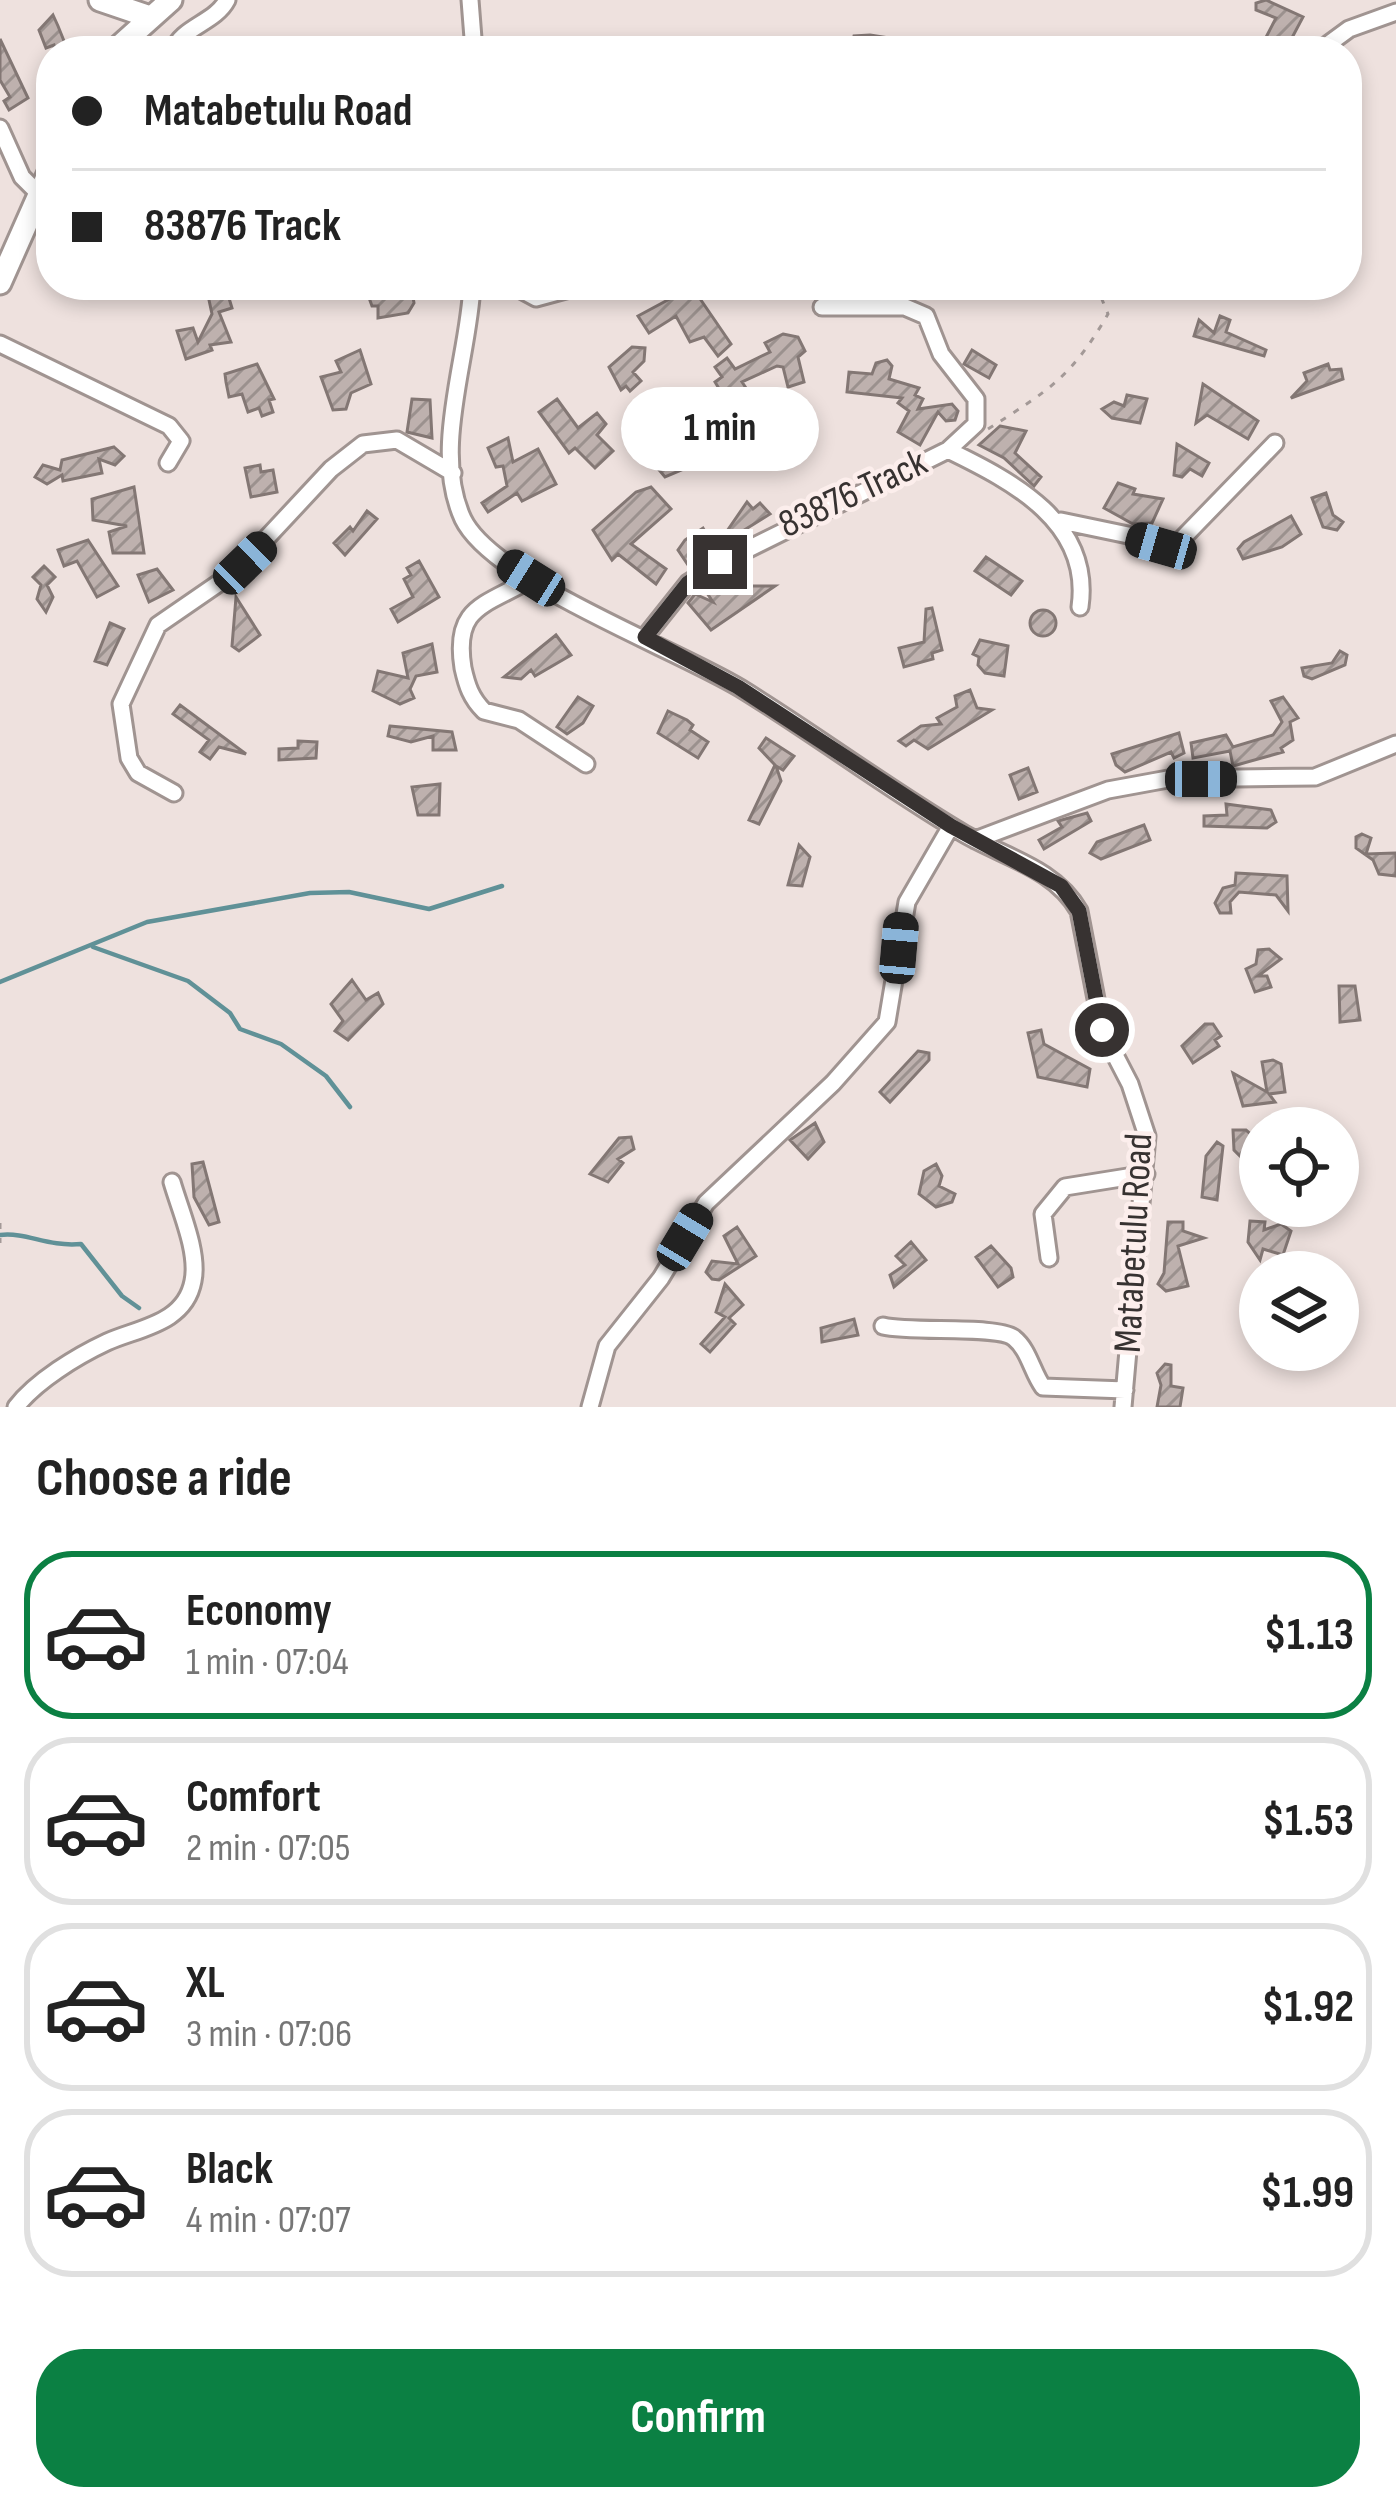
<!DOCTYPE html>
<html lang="en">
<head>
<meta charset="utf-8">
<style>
  :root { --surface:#fff; --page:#f6f6f6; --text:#222; --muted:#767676; --line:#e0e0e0; --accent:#0b8043 }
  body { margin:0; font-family:"Sofia Sans Condensed",sans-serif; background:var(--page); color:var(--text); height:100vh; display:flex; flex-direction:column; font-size:45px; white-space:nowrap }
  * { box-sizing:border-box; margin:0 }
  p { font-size:39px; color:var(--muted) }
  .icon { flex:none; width:66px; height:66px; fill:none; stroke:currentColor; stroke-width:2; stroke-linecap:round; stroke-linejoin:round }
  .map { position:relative; height:1407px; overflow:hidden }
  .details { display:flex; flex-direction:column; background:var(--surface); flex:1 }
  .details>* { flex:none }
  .top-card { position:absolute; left:36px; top:36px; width:1326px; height:264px; border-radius:48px; box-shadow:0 6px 18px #0003; display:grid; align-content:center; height:264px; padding:0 36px; background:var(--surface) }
  .buttons { position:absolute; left:1239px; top:1107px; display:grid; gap:24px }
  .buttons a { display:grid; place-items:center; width:120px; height:120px; border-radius:50%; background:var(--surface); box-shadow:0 6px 18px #0003; font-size:60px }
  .end { position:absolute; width:54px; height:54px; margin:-27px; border:15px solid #373231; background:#fff; box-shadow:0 0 0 6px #fff }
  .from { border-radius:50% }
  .bubble { position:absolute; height:84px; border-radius:42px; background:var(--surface); box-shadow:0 6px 18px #0003; font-size:39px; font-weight:700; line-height:84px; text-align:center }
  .car { position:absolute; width:36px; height:72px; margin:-36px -18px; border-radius:15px; box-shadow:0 0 9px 3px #0007; background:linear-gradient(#222 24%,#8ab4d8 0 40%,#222 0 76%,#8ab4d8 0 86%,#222 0) }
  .top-card b { display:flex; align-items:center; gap:42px; height:114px; font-size:45px }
  .top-card b+b { border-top:3px solid var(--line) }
  .top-card i { width:30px; height:30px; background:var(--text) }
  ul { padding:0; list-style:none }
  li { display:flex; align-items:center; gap:36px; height:168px; margin:0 24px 18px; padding:0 12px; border:6px solid var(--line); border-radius:48px }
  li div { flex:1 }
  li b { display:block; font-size:45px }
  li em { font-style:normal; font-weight:700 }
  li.on { border-color:var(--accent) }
  li>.icon { width:108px; height:108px; stroke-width:1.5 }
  h2 { padding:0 36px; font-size:54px; line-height:144px }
  .button { display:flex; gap:24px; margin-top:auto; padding:24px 36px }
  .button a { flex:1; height:138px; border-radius:48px; background:var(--accent); color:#fff; font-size:48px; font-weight:700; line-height:138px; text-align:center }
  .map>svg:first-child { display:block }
</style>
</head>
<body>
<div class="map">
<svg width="1396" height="1407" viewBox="0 0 1396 1407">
  <defs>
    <pattern id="building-hatch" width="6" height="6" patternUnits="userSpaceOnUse" patternTransform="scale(3)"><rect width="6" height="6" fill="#beb1ae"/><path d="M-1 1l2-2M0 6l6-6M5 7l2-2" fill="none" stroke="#9b918e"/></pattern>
  </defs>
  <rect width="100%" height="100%" fill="#eee1de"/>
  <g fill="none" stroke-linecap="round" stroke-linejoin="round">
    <!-- stream -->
    <path stroke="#609197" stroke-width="4.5" d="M93,947L188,981L230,1013L240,1029L281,1044L326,1076L350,1107
      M0,982L147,922L310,893L349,892L429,909L502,886
      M0,1235C28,1232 46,1247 81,1244L122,1296L139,1308"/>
  </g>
  <!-- building -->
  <path fill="url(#building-hatch)" stroke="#837774" stroke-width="3" d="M1266,0L1303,17L1285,51H1243L1248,39L1262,45L1276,18L1256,10V3Z
    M53,15L58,26L68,51H56L54,45L46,48L39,30Z
    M870,35L896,39L898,51H851L854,36Z
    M0,39L28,98L9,110L4,101L10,97L0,80Z
    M225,285L232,308L219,312L231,342L210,345L212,350L186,359L177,331L193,328L198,342L212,314L206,286Z
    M380,285H411L414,303L408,313L378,318V306H372L368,295Z
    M692,287L731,344L718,356L704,337L690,342L676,316L649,333L638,316Z
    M1220,316L1230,320L1226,332L1266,350L1264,356L1194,336L1199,320L1214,333Z
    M783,334L798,337L805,351L798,357L804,382L788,387L783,367L777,366L742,382L750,394L730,407L715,382L722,377L715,367L727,358L735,369L770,352L765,343Z
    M632,347L645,348L644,361L633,372L641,381L630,391L626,386L621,390L609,367Z
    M360,350L371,384L351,393L346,409L333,410L321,377L341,372L336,361Z
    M972,350L996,365L989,378L964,364Z
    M887,360L892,366L889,379L919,388L915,395L923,399L918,409L952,404L958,411L955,420L946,421L938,412L920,445L898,432L909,411L898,403L902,398L847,392L849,372L872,374L876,363Z
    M257,364L274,399L269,400L273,412L262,416L259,408L248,412L242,394L229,397L226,382L225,374Z
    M1328,364L1330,370L1341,369L1343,379L1291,398L1307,381L1304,373Z
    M1203,384L1258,421L1248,439L1207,415L1196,423Z
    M1127,395L1147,399L1140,423L1112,418L1102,409L1114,402L1124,406Z
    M412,399L430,400L432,438L407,432Z
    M557,399L578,428L597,413L606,424L597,435L613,451L595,468L575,448L569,453L539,412Z
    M1000,426L1026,431L1015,453L1041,477L1034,486L1004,458L979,445Z
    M508,438L513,462L538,449L556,484L522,501L517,493L488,512L482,503L507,486L503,466L496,467L488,448Z
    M680,444L698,463L665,477L649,458L662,447L668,454Z
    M1177,444L1209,463L1202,476L1190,469L1182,477L1174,475Z
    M114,447L124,456L115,465L99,459L102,473L63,481L62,475L47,484L35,477L43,465L60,470L62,460Z
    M260,465L261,472L273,470L277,492L251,497L245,468Z
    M1118,483L1135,489L1133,494L1163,499L1152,523L1133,524L1104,508Z
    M134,487L144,553H113L109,532L127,526L93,520L92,499Z
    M651,487L671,509L631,544L666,569L656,584L618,554L612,560L593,530L636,492Z
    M1326,493L1333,515L1343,522L1337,530L1323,527L1312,498Z
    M747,502L753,509L760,503L770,514L688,565L678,550L685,540L703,528L709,538L727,531Z
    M367,511L377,519L345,555L334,543L350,527L353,531Z
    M1291,516L1301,534L1282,547L1243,559L1238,549L1244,542Z
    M88,540L118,586L97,597L77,561L64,566L58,550Z
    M986,557L1022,581L1011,595L975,571Z
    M419,561L439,597L398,622L391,609L413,597L404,579L411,575L407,568Z
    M44,566L55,577L47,585L53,597L46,612L37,599L41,585L33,577Z
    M157,569L173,590L149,602L138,575Z
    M738,577L744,586H775L711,630L688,603L695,594L713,602L707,593Z
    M236,597L260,635L239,651L232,646Z
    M932,608L942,650L932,653L933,659L904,667L899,648L924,642L926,609Z
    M1030 623a13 13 0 1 1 26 0a13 13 0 1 1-26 0Z
    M110,623L124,629L107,665L95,661Z
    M556,635L571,655L535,676L531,670L521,679L504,677Z
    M980,640L1008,646L1004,676L985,673L978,665L979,657L973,654Z
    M432,644L437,672L416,676L410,689L414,698L400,704L373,691L378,671L408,678L403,653Z
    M1340,651L1347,655L1345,665L1312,679L1304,676L1302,668L1332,663Z
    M970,690L977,708L992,710L928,749L914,740L906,746L899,741L921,726L941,724L937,718L957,707L955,696Z
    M578,697L593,706L583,723L567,734L557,727Z
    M1283,697L1298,718L1290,722L1293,740L1281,748L1283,752L1233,766L1230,751L1193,758L1191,743L1226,735L1233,747L1273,735L1282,722L1271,701Z
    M180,705L246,754L219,747L210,759L200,752L209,740L173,714Z
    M668,711L687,720L693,725L690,730L708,742L698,758L658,733Z
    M390,726L452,732L456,750H433V736L411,742L388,736Z
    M1179,733L1184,753L1174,758L1171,752L1125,772L1116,765L1112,754Z
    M766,738L794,756L783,770L776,766L781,781L759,824L749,820L775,765L759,748Z
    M298,741L317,742L316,758L279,760V749L298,748Z
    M1028,768L1037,792L1019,799L1010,775Z
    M440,784L439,815H418L412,787Z
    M1226,804L1271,810L1276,822L1267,828L1204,826V816L1227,815Z
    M1087,813L1091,821L1044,849L1039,840L1062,827L1058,821Z
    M1144,825L1150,840L1101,859L1090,853L1097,842Z
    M1362,834L1371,838L1366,854L1396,853V876L1379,874L1373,860L1356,848V837Z
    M799,845L810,857L802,886L788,885Z
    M1236,873L1287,876L1288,911L1276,895L1239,892L1230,902L1231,913H1220L1215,903L1223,888L1235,885Z
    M1269,949L1281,959L1258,976H1267L1271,987L1255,992L1246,969L1256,964L1258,950Z
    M352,980L366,1000L378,993L383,1004L348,1040L335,1031L343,1021L331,1004Z
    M1339,986H1355L1360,1020L1340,1022Z
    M1205,1024H1213L1221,1036L1215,1040L1219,1046L1193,1063L1182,1046Z
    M1041,1030L1044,1044L1090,1069L1087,1087L1038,1077L1028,1033Z
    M918,1051L929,1053V1060L890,1102L880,1092Z
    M1273,1060L1281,1064L1285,1092L1269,1094L1275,1102L1243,1106L1233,1073L1267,1092L1262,1062Z
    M815,1123L824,1142L808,1159L790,1140Z
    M1233,1130H1246L1260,1142L1255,1161L1247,1163L1234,1150Z
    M631,1137L634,1149L618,1159L623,1163L608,1182L590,1174L619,1138Z
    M1217,1142L1223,1146L1217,1200L1202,1197L1206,1156Z
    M203,1162L219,1222L209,1225L194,1197L192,1164Z
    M936,1164L942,1176L939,1186L955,1194L952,1202L936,1207L919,1194L924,1171Z
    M1250,1221L1265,1222L1264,1230L1281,1224L1291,1231L1283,1255L1263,1249L1260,1260L1248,1242Z
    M1168,1222H1183V1231L1204,1238L1178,1246L1188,1286L1166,1291L1158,1284L1164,1273Z
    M737,1227L756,1256L719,1280L712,1279L706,1272L712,1261L738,1264L724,1236Z
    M911,1242L926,1260L894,1287L890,1275L905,1265L896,1256Z
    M991,1246L1011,1268L1013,1277L998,1287L976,1257Z
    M725,1284L743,1305L729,1318L735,1324L710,1352L701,1344L725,1317L716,1312Z
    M854,1319L858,1335L822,1342L821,1328Z
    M1165,1364L1171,1365V1386L1183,1388L1180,1407H1157L1161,1385L1157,1373Z"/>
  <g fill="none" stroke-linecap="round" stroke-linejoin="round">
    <!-- street casing -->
    <g stroke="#a09491" stroke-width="21">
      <path id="street" d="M470,0L474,51
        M173,51C181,27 215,23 227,0
        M1319,51L1349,29L1396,12
        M0,128L22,177L40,195
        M193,285L194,287
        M472,285C469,357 431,450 463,519C493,581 676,649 740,688C815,734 885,787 961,832C1002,857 1054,867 1079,911L1102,1030L1130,1084L1147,1136L1123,1407
        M512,285L536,298L584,285
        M0,344L169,426L181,441L168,463
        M948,450C1014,482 1092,523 1080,607
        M1061,521L1176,545L1275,443
        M531,579C485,606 453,606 463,668C467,686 471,698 484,711L519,720L586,764
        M645,637L688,583L720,563L948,450L976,424V399L941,354L926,316L905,307H822
        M174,793L138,773L129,758L121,704L158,625L235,572L331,469L363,444L397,440L453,473
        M975,840L1108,790L1168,779L1315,777L1396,744
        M1049,1258L1043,1214L1065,1187L1146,1174
        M883,1326C912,1333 999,1325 1014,1338C1029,1350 1032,1372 1043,1387L1125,1390
        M16,1407C36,1381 77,1356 107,1342C138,1328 185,1324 193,1281C199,1252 180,1210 172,1182
        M590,1407L607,1346L661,1278L706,1203L833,1083L887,1022L907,902L951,826"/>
    </g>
    <!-- secondary casing -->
    <g stroke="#a09491" stroke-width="27">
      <path id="secondary" d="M100,0L150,17
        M114,51L171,0
        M0,283L51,168"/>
    </g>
    <!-- path -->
    <path stroke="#a39997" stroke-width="3" stroke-dasharray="6 9" stroke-linecap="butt" d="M988,429C1049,390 1071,378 1108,314L1096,285
      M0,1223V1243"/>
    <!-- street -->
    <use href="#street" stroke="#fff" stroke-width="15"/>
    <!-- secondary -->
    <use href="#secondary" stroke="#fff" stroke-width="21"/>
  </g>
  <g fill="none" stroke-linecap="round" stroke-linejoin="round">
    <!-- route -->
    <path stroke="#373231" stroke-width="15" d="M720,562L688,583L645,637L738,687L951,826L1061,886L1079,911L1102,1030"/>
  </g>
  <g text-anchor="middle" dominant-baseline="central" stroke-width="9" stroke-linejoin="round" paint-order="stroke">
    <!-- street labels -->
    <g font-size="39" fill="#373231" stroke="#fceeec">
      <text transform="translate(853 494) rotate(-25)">83876 Track</text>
      <text transform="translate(1134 1243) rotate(-87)">Matabetulu Road</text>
    </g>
  </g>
</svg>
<div class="buttons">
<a><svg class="icon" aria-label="locate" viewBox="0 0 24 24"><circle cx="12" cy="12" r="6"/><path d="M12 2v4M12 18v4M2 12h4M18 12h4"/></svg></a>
<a><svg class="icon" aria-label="layers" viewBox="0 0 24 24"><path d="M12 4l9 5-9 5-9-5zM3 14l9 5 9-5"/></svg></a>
</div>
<i class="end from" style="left:1102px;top:1030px"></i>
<i class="end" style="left:720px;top:562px"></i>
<div class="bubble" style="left:621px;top:387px;width:198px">1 min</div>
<i class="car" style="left:1161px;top:546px;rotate:286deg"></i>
<i class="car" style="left:245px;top:563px;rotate:46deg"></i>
<i class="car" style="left:531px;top:578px;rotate:302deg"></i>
<i class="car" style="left:1201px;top:779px;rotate:90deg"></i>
<i class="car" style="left:899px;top:948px;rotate:5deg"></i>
<i class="car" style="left:685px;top:1237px;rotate:31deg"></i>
<div class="top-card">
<b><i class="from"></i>Matabetulu Road</b>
<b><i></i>83876 Track</b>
</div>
</div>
<section class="details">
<h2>Choose a ride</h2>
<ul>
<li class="on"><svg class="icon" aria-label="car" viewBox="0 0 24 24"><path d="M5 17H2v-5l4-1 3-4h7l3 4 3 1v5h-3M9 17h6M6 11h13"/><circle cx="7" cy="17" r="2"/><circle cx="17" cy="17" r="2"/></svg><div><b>Economy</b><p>1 min · 07:04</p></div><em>$1.13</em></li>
<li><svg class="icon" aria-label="car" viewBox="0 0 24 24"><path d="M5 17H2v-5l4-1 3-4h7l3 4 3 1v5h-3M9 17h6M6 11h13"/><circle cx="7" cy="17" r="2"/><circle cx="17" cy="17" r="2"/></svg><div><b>Comfort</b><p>2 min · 07:05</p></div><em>$1.53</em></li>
<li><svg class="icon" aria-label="car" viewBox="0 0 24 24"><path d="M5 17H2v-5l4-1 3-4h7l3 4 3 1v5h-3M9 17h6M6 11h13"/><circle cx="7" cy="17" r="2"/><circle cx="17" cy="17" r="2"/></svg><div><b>XL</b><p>3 min · 07:06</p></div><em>$1.92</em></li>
<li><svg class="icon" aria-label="car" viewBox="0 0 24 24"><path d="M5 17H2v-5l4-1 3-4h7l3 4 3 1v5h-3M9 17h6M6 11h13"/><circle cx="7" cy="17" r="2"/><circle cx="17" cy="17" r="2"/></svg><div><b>Black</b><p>4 min · 07:07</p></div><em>$1.99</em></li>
</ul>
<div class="button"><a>Confirm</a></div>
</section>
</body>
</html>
